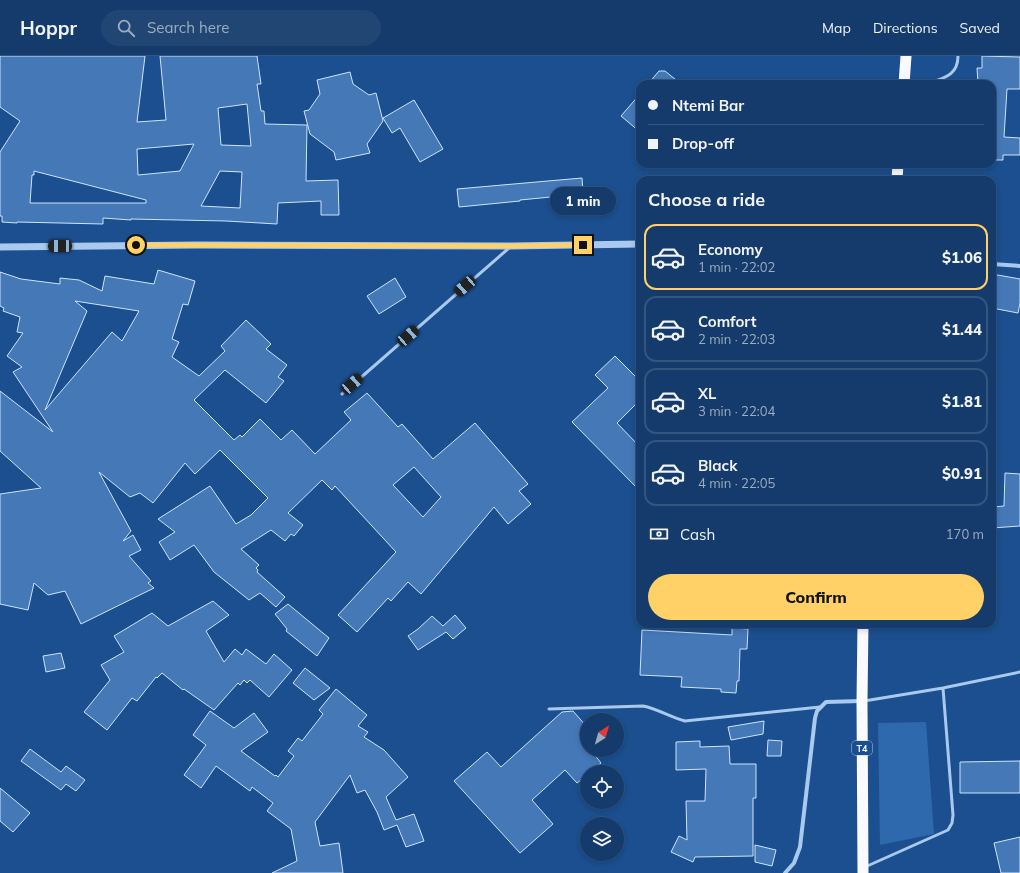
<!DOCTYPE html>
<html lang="en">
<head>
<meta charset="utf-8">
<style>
  :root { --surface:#143b6b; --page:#214673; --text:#f1f3f6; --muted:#9dadc1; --line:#33557e; --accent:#ffd166 }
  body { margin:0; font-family:Mulish,sans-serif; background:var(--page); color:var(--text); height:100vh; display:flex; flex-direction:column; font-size:15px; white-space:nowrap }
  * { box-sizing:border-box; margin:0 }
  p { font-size:13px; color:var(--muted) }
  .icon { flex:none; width:22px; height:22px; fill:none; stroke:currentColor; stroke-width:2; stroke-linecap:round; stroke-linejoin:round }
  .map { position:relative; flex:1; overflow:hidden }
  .details { position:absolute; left:636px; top:120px; width:360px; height:452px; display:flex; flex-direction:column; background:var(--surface); border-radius:12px; box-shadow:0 2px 6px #0003,0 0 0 1px var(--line) }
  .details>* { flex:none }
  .hud { position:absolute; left:636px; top:24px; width:360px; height:88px; border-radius:12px; box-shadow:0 2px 6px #0003,0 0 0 1px var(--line); display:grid; align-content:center; height:88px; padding:0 12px; background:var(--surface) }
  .needle { width:26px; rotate:37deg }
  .buttons { position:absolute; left:580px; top:657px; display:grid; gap:8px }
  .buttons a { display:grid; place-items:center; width:44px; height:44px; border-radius:50%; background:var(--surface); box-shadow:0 2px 6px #0003,0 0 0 1px var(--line); font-size:20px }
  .end { position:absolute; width:18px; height:18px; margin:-9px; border:5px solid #ffd166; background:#111; box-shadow:0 0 0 2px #111 }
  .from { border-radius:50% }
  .bubble { position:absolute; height:28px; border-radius:14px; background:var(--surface); box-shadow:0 2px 6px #0003,0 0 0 1px var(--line); font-size:13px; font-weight:800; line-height:28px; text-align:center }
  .car { position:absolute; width:12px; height:24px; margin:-12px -6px; border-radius:5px; box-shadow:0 0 3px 1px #0007; background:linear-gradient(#222 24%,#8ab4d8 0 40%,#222 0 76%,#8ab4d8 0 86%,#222 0) }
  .hud b { display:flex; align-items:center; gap:14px; height:38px; font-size:15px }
  .hud b+b { border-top:1px solid var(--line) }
  .hud i { width:10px; height:10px; background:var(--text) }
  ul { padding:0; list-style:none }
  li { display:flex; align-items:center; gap:12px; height:66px; margin:0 8px 6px; padding:0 4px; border:2px solid var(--line); border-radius:12px }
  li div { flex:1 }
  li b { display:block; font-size:15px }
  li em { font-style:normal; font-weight:800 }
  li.on { border-color:var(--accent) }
  li>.icon { width:36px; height:36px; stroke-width:1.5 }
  h2 { padding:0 12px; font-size:18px; line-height:48px }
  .pay { display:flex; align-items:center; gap:10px; height:44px; padding:0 12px; font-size:15px }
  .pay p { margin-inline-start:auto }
  .button { display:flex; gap:8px; margin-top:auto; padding:8px 12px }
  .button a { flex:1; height:46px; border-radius:24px; background:var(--accent); color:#111; font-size:16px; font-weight:800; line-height:46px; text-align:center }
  header { display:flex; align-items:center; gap:24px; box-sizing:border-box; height:56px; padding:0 20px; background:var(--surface); border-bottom:1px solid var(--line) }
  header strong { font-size:19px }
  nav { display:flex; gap:22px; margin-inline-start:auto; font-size:14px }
  .search { width:280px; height:36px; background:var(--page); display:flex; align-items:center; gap:10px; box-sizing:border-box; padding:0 14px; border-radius:22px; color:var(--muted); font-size:15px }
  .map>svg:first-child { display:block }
</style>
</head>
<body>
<header>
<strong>Hoppr</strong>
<div class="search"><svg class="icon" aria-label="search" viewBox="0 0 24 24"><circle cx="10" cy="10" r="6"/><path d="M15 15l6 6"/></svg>Search here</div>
<nav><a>Map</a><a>Directions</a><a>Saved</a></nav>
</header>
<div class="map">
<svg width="1020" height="817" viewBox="0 0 1020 817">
  <rect width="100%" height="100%" fill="#1b4f8f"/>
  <!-- green -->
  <path fill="#2e69ad" d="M926,666L934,778L880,789L878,667Z"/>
  <!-- building -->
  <path fill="#4478b7" stroke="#cfe3fa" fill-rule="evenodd" d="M0,0H145L137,66L166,64L160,0H257L261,28H257L261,55H264L265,68L307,69L306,125L338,124L339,159H321V145L278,147L277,168L226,165L131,163V164L103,162V168L17,166V167L2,166V160H0V96L20,65L0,51ZM247,48L251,90L221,89L218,52ZM194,88L180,115L138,119L137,93ZM34,115L146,144V147H30L32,119H34ZM220,115L242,116L240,152L201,150Z
    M982,0L1020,1V33H1007L1004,81L1020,82V99H1003V104H992V28H978L977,12H982Z
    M659,15H665L681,28H648Z
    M350,16L353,28L369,39L376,37L383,65L367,88L370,97L336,104L334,96L310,78L304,55L309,54L320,38L317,24Z
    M640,38V76L621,60Z
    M414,44L443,93L420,106L400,72L392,77L383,62Z
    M582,122L584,149L562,151L561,140L520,144V145L459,151L457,133Z
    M158,214L195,225L188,249L183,248L172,283L179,286L172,301L199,320L225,295L221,290L246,264L271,288L266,293L287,309L278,321L284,325L266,347L225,314L194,344L234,384L240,379L242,381L260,363L281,384L292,374L315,398L351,364L344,356L367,337L398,371L402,368L433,403L475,367L528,428L519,435L531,448L508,468L494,451L421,538L408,526L391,545L388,542L357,576L338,559L396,496L335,430L332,434L322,424L288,457L303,469L294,480L291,478L285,485L271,474L241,493L259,509L256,512L258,514L257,516L285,541L276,551L260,537L249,544L214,516L194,489L170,504L159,486L175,476L158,463L210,430L236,468L251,459L268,442L220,394L195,418L185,407L153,447L140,437L130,441L99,416L131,475L123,485L133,479L141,494L129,500L151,525L148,527L154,532L81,568L65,535L48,539L34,527L28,554L0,548V438L41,432L0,395V335L53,376L13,316L22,311L7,300L23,277L17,276L20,261L3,255L4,252L0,250V216L21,223L60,228V222L79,224L102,235L105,220L154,228ZM75,245L139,255L122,285L112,276L45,354L87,255ZM414,411L441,441L423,461L393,429Z
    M992,218L1020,223V247L1018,257L992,252Z
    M395,222L406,241L379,258L367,240Z
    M615,300L640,325V344L617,367L640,391V435L572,366L608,332L595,319Z
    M1005,417L1020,418V470L992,472V451L1004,450Z
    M213,545L229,559L206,575L224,606L235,593L242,599L246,593L266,608L274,598L292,614L269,641L250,624L247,627L244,624L240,629L238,627L214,654L184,633L183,634L162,617L157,622L156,621L137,645L132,642L107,674L84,656L110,624L101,609L124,596L114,580L152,557L168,570Z
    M288,548L329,582L317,600L286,575L287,573L275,558Z
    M455,559L466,572L453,583L446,576L418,594L408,580L418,573L432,560L443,570Z
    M732,572L748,573L747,593H740L739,625H737L736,637L721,636V633L681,631L682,621L640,619L642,574L732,579Z
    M61,597L65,612L46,616L43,600Z
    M305,612L330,632L314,644L293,627Z
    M336,633L367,659L358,670L368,676L364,681L384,694L408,721L386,741L396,764L414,758L424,785L406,791L397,769L384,774L377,756L365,734L357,737L350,719L315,766L320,790L339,787L343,817H272L297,805L291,773L267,755L273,747L252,731L250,735L216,710L201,732L184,719L206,689L193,679L210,655L234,672L254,657L268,676L241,695L275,720L276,719L278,721L294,700L288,695L298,682L302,685L323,658L319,654Z
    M573,655L587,671V694H591L601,707L590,716H587V719L577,727L565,714L532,744L553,768L520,797L454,725L487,696L501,711L562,656Z
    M764,665L763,678L731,684L728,671Z
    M768,684L782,685L781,700H767Z
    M700,685V691L729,690L730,708H756V742H753V800L695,801L693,806L671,796L679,780L687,784L686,745H705L706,713L676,714V686Z
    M30,693L61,716L66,710L85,724L76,735L66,728L61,734L21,705Z
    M1020,705V737H960V706Z
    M0,732L30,757L13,776L0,765Z
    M1020,781V817H1001L994,787Z
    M755,789L776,794L772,810L755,806Z"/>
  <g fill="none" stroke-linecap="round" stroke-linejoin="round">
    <!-- service -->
    <path stroke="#a9c9ee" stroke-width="3" d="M927,28C943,22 958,20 958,0
      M342,338L509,192
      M864,645L943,632L1020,616
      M549,653L643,650C658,653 670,661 685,665L820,651
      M865,811L948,774L952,767L953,759L943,632"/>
    <!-- minor -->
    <path stroke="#a9c9ee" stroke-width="4" d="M992,208L1020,210
      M785,817L794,807L800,791L815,662L817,655L826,646L861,645"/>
    <!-- tertiary -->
    <path stroke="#a9c9ee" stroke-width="7" d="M0,191L197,189L511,190L640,188"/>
    <!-- trunk -->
    <path stroke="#f8faff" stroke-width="11" d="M904,28L906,0
      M897,124L898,108
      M863,817L862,645L863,568"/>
  </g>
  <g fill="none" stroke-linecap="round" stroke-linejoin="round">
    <!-- route -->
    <path stroke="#ffd166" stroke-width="5" d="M136,189L511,190L583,189"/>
  </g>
  <g text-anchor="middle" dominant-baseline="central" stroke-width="3" stroke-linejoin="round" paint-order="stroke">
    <!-- shield labels -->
    <rect fill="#1b4f8f" stroke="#bbcadd" stroke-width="1" x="852" y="685" width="20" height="14" rx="3"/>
    <g font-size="9" font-weight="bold" fill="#fff">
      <text x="862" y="692">T4</text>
    </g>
  </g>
</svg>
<div class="buttons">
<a><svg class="needle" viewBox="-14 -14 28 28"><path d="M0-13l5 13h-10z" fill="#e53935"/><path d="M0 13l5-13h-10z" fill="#9dadc1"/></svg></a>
<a><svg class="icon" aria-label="locate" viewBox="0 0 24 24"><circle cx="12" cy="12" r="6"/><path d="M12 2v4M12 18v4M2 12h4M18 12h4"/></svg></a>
<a><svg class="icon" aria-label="layers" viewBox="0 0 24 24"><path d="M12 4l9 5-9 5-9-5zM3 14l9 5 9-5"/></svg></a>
</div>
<i class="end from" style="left:136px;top:189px"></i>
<i class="end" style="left:583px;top:189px"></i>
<div class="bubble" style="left:550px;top:131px;width:66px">1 min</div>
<i class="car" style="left:60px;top:190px;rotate:269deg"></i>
<i class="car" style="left:465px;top:230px;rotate:229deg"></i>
<i class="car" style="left:408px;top:280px;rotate:49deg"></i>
<i class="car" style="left:352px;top:328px;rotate:49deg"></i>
<div class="hud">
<b><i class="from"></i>Ntemi Bar</b>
<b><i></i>Drop-off</b>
</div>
<section class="details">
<h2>Choose a ride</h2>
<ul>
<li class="on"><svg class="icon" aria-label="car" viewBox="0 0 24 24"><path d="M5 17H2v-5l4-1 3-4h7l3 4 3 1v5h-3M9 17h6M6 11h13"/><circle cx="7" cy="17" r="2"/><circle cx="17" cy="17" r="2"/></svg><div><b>Economy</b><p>1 min · 22:02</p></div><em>$1.06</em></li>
<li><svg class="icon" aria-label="car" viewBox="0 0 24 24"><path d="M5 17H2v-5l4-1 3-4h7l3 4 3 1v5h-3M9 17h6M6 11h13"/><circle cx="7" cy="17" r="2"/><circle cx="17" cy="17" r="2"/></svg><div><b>Comfort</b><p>2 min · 22:03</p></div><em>$1.44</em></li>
<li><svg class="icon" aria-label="car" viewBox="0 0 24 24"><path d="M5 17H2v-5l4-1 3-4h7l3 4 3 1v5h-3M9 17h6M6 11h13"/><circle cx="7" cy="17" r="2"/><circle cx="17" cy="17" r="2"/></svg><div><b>XL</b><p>3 min · 22:04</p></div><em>$1.81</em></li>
<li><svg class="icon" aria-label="car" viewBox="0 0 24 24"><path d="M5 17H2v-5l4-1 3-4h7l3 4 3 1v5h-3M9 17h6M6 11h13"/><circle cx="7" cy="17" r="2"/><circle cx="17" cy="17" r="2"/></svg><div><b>Black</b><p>4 min · 22:05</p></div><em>$0.91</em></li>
</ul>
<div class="pay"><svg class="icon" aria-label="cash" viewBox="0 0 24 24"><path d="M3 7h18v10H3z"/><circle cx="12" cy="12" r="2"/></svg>Cash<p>170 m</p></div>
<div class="button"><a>Confirm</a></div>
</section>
</div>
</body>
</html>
